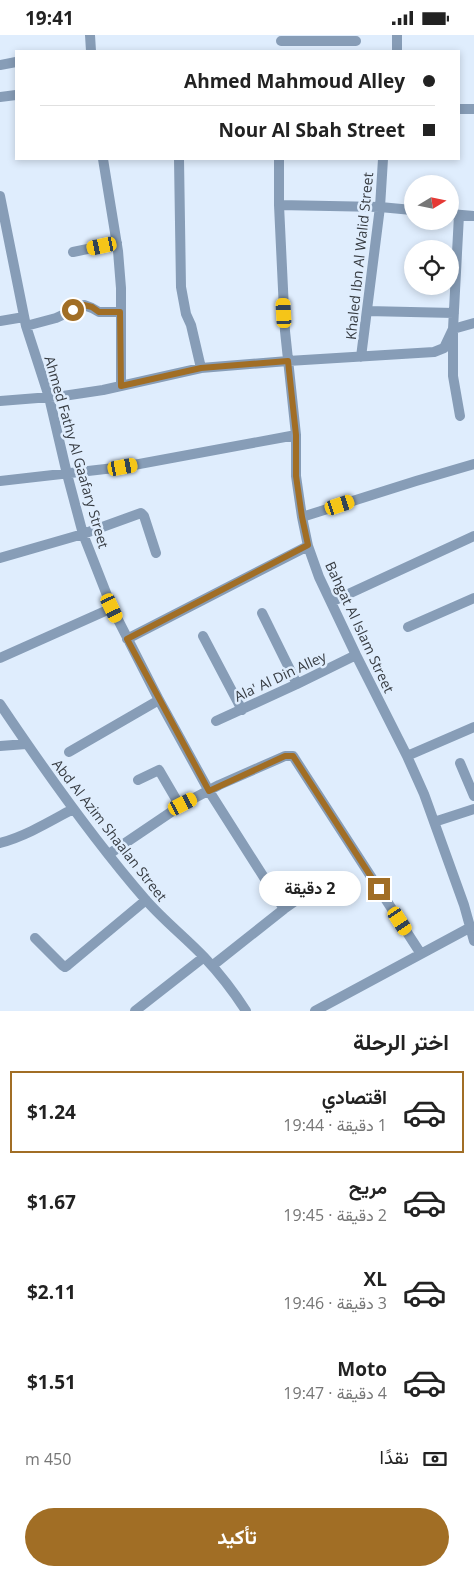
<!DOCTYPE html>
<html lang="ar">
<head>
<meta charset="utf-8">
<style>
  :root { --surface:#fff; --page:#f6f6f6; --text:#222; --muted:#767676; --line:#e0e0e0; --accent:#a16e25 }
  body { margin:0; font-family:"Open Sans",Vazirmatn,sans-serif; background:var(--page); color:var(--text); direction:rtl; height:100vh; display:flex; flex-direction:column; font-size:19px; white-space:nowrap }
  * { box-sizing:border-box; margin:0 }
  p { font-size:16px; color:var(--muted) }
  .icon { flex:none; width:28px; height:28px; fill:none; stroke:currentColor; stroke-width:2; stroke-linecap:round; stroke-linejoin:round }
  .map { position:relative; height:976px; overflow:hidden; direction:ltr }
  .sheet { display:flex; flex-direction:column; background:var(--surface); flex:1 }
  .sheet>* { flex:none }
  .guide { position:absolute; left:15px; top:15px; width:445px; height:110px; border-radius:0px; box-shadow:0 2px 8px #0003; direction:rtl; display:grid; align-content:center; height:110px; padding:0 25px; background:var(--surface) }
  .needle { width:32px; rotate:80deg }
  .fabs { position:absolute; left:404px; top:140px; display:grid; gap:10px }
  .fabs a { display:grid; place-items:center; width:55px; height:55px; border-radius:50%; background:var(--surface); box-shadow:0 2px 8px #0003; font-size:25px }
  .end { position:absolute; width:22px; height:22px; margin:-11px; border:6px solid #a16e25; background:#fff; box-shadow:0 0 0 2px #fff }
  .from { border-radius:50% }
  .bubble { position:absolute; height:35px; border-radius:18px; background:var(--surface); box-shadow:0 2px 8px #0003; font-size:16px; font-weight:700; line-height:35px; text-align:center; direction:rtl }
  .car { position:absolute; width:15px; height:30px; margin:-15px -8px; border-radius:6px; box-shadow:0 0 4px 1px #0007; background:linear-gradient(#f5c518 24%,#345 0 40%,#f5c518 0 76%,#345 0 86%,#f5c518 0) }
  .guide b { display:flex; align-items:center; gap:18px; height:48px; font-size:19px }
  .guide b+b { border-top:1px solid var(--line) }
  .guide i { width:12px; height:12px; background:var(--text) }
  ul { padding:0; list-style:none }
  li { display:flex; align-items:center; gap:15px; height:82px; margin:0 10px 8px; padding:0 15px; border:2px solid transparent; border-radius:0px }
  li div { flex:1 }
  li b { display:block; font-size:19px }
  li em { font-style:normal; font-weight:700 }
  li.current { border-color:var(--accent) }
  li>.icon { width:45px; height:45px; stroke-width:1.5 }
  h2 { padding:0 25px; font-size:22px; line-height:60px }
  .pay { display:flex; align-items:center; gap:12px; height:55px; padding:0 25px; font-size:19px }
  .pay p { margin-inline-start:auto }
  .primary-button { display:flex; gap:10px; margin-top:auto; padding:10px 25px }
  .primary-button a { flex:1; height:58px; border-radius:30px; background:var(--accent); color:#fff; font-size:20px; font-weight:700; line-height:58px; text-align:center }
  .status { display:flex; justify-content:space-between; align-items:center; height:35px; padding:0 25px; background:var(--surface); direction:ltr }
  .status svg { height:14px; fill:currentColor }
  .map>svg:first-child { display:block }
</style>
</head>
<body>
<div class="status"><b>19:41</b><svg viewBox="0 0 49 12"><path d="M0 12V9h3v3zM5 12V6h3v6zM10 12V3h3v9zM15 12V0h3v12zM26 1h20v11H26zM47 4h2v5h-2z"/></svg></div>
<div class="map">
<svg width="474" height="976" viewBox="0 0 474 976">
  <rect width="100%" height="100%" fill="#dfedfd"/>
  <g fill="none" stroke-linecap="round" stroke-linejoin="round">
    <!-- street -->
    <path stroke="#879db7" stroke-width="10" d="M90,0L91,16
      M281,6H356
      M397,16V0
      M0,30L16,27
      M0,62L16,60
      M459,74H474
      M103,124L118,216L121,253V351
      M179,124L181,252L186,279L191,290L201,333
      M279,124V170L285,296L296,400V441L302,482L308,511L319,542L356,620L407,721L424,759L464,870L474,906
      M0,161L26,291L49,362L67,439L83,499L112,573L159,665L209,756L284,874
      M279,170L380,172L412,175
      M450,179L474,181
      M459,180L453,294V341L460,381
      M73,217L117,208
      M367,276L454,278
      M0,286L24,282
      M26,291L56,283L84,270L92,273L99,277H120
      M361,322L380,172L383,124
      M0,366L63,361L103,355L201,333L288,326L434,317L444,313L453,294L474,288
      M0,446L123,432L296,400
      M302,482L416,446L474,429
      M0,523L83,499L141,478L144,481L156,518
      M331,567L474,501
      M262,578L297,649
      M408,592L474,563
      M203,601L242,675
      M127,604L308,511
      M0,623L112,573
      M0,669C45,736 92,803 145,864C163,885 185,902 204,922C220,939 234,957 246,976
      M216,686L297,649L356,620
      M0,711L26,709
      M69,717L159,665
      M407,721L474,692
      M460,728L474,761
      M138,745L159,735L180,771
      M434,787L474,774
      M0,808C26,801 49,787 73,774
      M109,819L183,769L219,750L285,721H293L421,919
      M35,903L62,930L65,932L68,930L146,865
      M212,931L284,874L328,843
      M135,976L204,922
      M315,976L471,892"/>
  </g>
  <g fill="none" stroke-linecap="round" stroke-linejoin="round">
    <!-- route -->
    <path stroke="#a16e25" stroke-width="6" d="M73,275L84,270L92,272L99,277H120L121,351L201,333L288,326L296,400V441L302,482L308,510L127,604L209,756L285,721H293L379,854"/>
  </g>
  <g text-anchor="middle" dominant-baseline="central" stroke-width="5" stroke-linejoin="round" paint-order="stroke">
    <!-- street labels -->
    <g font-size="14" fill="#363b41" stroke="#dfedfd">
      <text transform="translate(359 221) rotate(-84)">Khaled Ibn Al Walid Street</text>
      <text transform="translate(77 417) rotate(74)">Ahmed Fathy Al Gaafary Street</text>
      <text transform="translate(360 592) rotate(65)">Bahgat Al Islam Street</text>
      <text transform="translate(280 641) rotate(-25)">Ala' Al Din Alley</text>
      <text transform="translate(110 795) rotate(52)">Abd Al Azim Shaalan Street</text>
    </g>
  </g>
</svg>
<div class="fabs">
<a><svg class="needle" viewBox="-14 -14 28 28"><path d="M0-13l5 13h-10z" fill="#e53935"/><path d="M0 13l5-13h-10z" fill="#767676"/></svg></a>
<a><svg class="icon" aria-label="locate" viewBox="0 0 24 24"><circle cx="12" cy="12" r="6"/><path d="M12 2v4M12 18v4M2 12h4M18 12h4"/></svg></a>
</div>
<i class="end from" style="left:73px;top:275px"></i>
<i class="end" style="left:379px;top:854px"></i>
<div class="bubble" style="left:259px;top:836px;width:102px">2 دقيقة</div>
<i class="car" style="left:102px;top:211px;rotate:258deg"></i>
<i class="car" style="left:284px;top:278px;rotate:357deg"></i>
<i class="car" style="left:123px;top:432px;rotate:80deg"></i>
<i class="car" style="left:340px;top:470px;rotate:72deg"></i>
<i class="car" style="left:112px;top:573px;rotate:155deg"></i>
<i class="car" style="left:183px;top:769px;rotate:63deg"></i>
<i class="car" style="left:400px;top:886px;rotate:147deg"></i>
<div class="guide">
<b><i class="from"></i>Ahmed Mahmoud Alley</b>
<b><i></i>Nour Al Sbah Street</b>
</div>
</div>
<section class="sheet">
<h2>اختر الرحلة</h2>
<ul>
<li class="current"><svg class="icon" aria-label="car" viewBox="0 0 24 24"><path d="M5 17H2v-5l4-1 3-4h7l3 4 3 1v5h-3M9 17h6M6 11h13"/><circle cx="7" cy="17" r="2"/><circle cx="17" cy="17" r="2"/></svg><div><b>اقتصادي</b><p>1 دقيقة · 19:44</p></div><em>$1.24</em></li>
<li><svg class="icon" aria-label="car" viewBox="0 0 24 24"><path d="M5 17H2v-5l4-1 3-4h7l3 4 3 1v5h-3M9 17h6M6 11h13"/><circle cx="7" cy="17" r="2"/><circle cx="17" cy="17" r="2"/></svg><div><b>مريح</b><p>2 دقيقة · 19:45</p></div><em>$1.67</em></li>
<li><svg class="icon" aria-label="car" viewBox="0 0 24 24"><path d="M5 17H2v-5l4-1 3-4h7l3 4 3 1v5h-3M9 17h6M6 11h13"/><circle cx="7" cy="17" r="2"/><circle cx="17" cy="17" r="2"/></svg><div><b>XL</b><p>3 دقيقة · 19:46</p></div><em>$2.11</em></li>
<li><svg class="icon" aria-label="car" viewBox="0 0 24 24"><path d="M5 17H2v-5l4-1 3-4h7l3 4 3 1v5h-3M9 17h6M6 11h13"/><circle cx="7" cy="17" r="2"/><circle cx="17" cy="17" r="2"/></svg><div><b>Moto</b><p>4 دقيقة · 19:47</p></div><em>$1.51</em></li>
</ul>
<div class="pay"><svg class="icon" aria-label="cash" viewBox="0 0 24 24"><path d="M3 7h18v10H3z"/><circle cx="12" cy="12" r="2"/></svg>نقدًا<p>450 m</p></div>
<div class="primary-button"><a>تأكيد</a></div>
</section>
</body>
</html>
